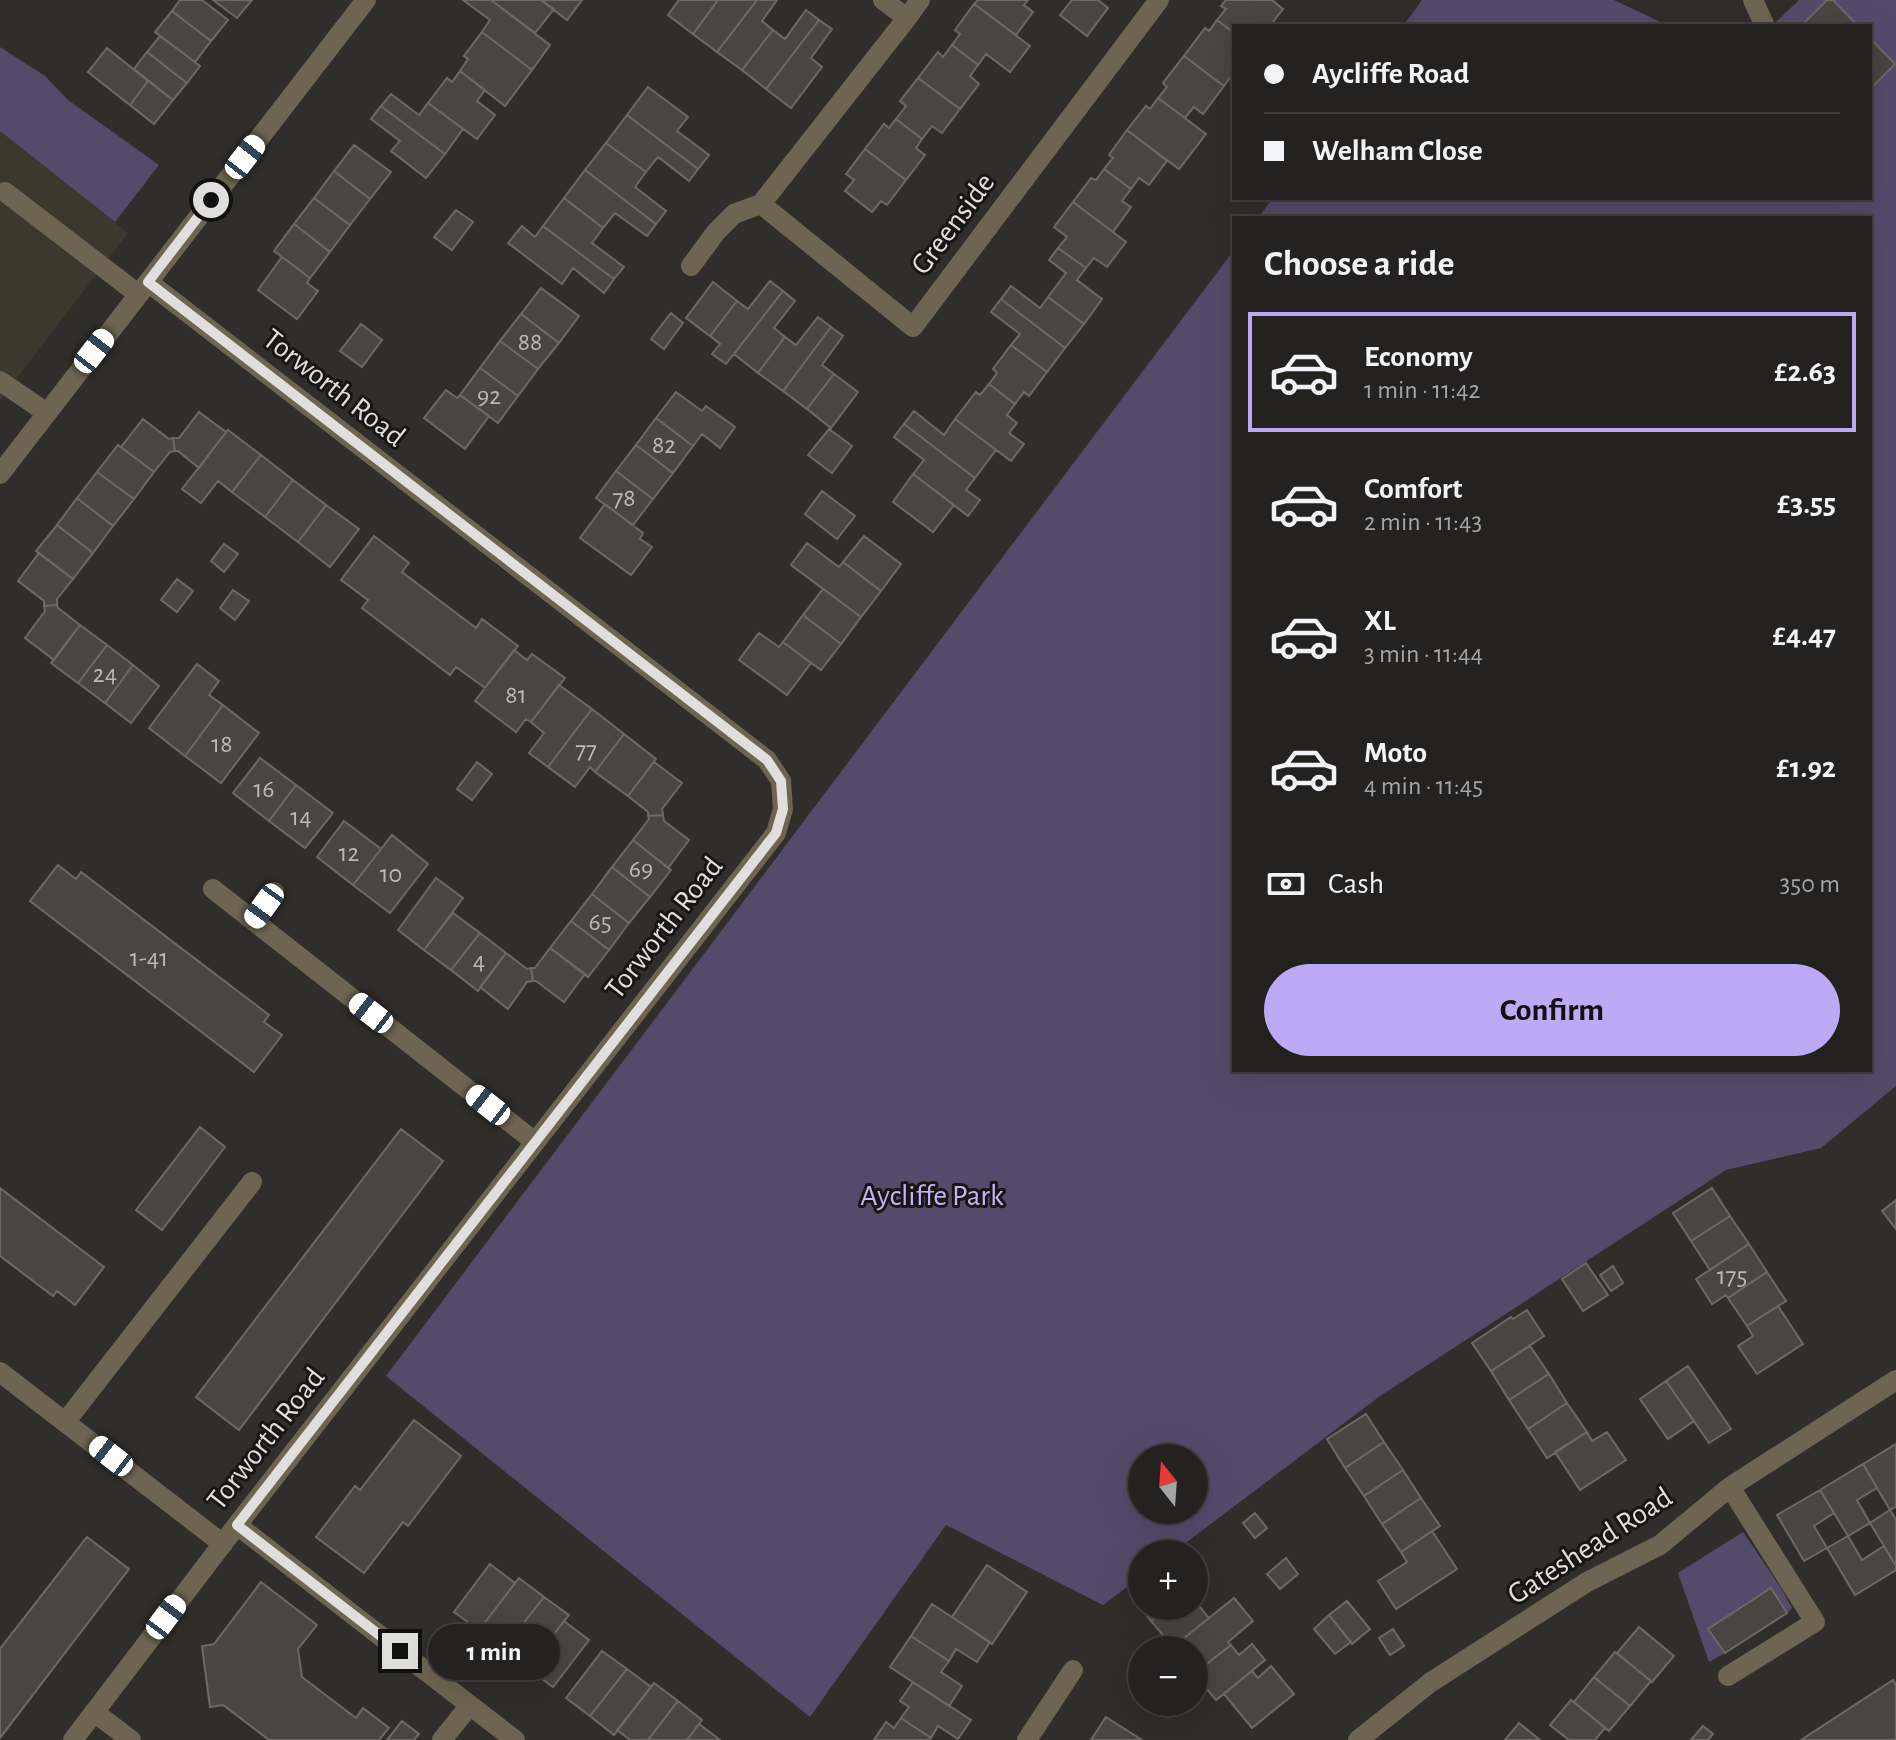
<!DOCTYPE html>
<html lang="en">
<head>
<meta charset="utf-8">
<style>
  :root { --surface:#242220; --page:#302f2d; --text:#f1f3f6; --muted:#a3a4a5; --line:#413f3e; --accent:#bda9f5 }
  body { margin:0; font-family:"Alegreya Sans",sans-serif; background:var(--page); color:var(--text); height:100vh; display:flex; flex-direction:column; font-size:30px; white-space:nowrap }
  * { box-sizing:border-box; margin:0 }
  p { font-size:26px; color:var(--muted) }
  .icon { flex:none; width:44px; height:44px; fill:none; stroke:currentColor; stroke-width:2; stroke-linecap:round; stroke-linejoin:round }
  .map { position:relative; flex:1; overflow:hidden }
  .details { position:absolute; left:1232px; top:216px; width:640px; height:856px; display:flex; flex-direction:column; background:var(--surface); border-radius:0px; box-shadow:0 8px 32px #0002,0 0 0 2px var(--line) }
  .details>* { flex:none }
  .banner { position:absolute; left:1232px; top:24px; width:640px; height:176px; border-radius:0px; box-shadow:0 8px 32px #0002,0 0 0 2px var(--line); display:grid; align-content:center; height:176px; padding:0 32px; background:var(--surface) }
  .needle { width:52px; rotate:343deg }
  .fabs { position:absolute; left:1128px; top:1444px; display:grid; gap:16px }
  .fabs a { display:grid; place-items:center; width:80px; height:80px; border-radius:50%; background:var(--surface); box-shadow:0 8px 32px #0002,0 0 0 2px var(--line); font-size:40px }
  .end { position:absolute; width:36px; height:36px; margin:-18px; border:10px solid #e0dfdc; background:#111; box-shadow:0 0 0 4px #111 }
  .from { border-radius:50% }
  .bubble { position:absolute; height:56px; border-radius:28px; background:var(--surface); box-shadow:0 8px 32px #0002,0 0 0 2px var(--line); font-size:26px; font-weight:700; line-height:56px; text-align:center }
  .car { position:absolute; width:24px; height:48px; margin:-24px -12px; border-radius:10px; box-shadow:0 0 6px 2px #0007; background:linear-gradient(#fff 24%,#345 0 40%,#fff 0 76%,#345 0 86%,#fff 0) }
  .banner b { display:flex; align-items:center; gap:28px; height:76px; font-size:30px }
  .banner b+b { border-top:2px solid var(--line) }
  .banner i { width:20px; height:20px; background:var(--text) }
  ul { padding:0; list-style:none }
  li { display:flex; align-items:center; gap:24px; height:120px; margin:0 16px 12px; padding:0 16px; border:4px solid transparent; border-radius:0px }
  li div { flex:1 }
  li b { display:block; font-size:30px }
  li em { font-style:normal; font-weight:700 }
  li.on { border-color:var(--accent) }
  li>.icon { width:72px; height:72px; stroke-width:1.5 }
  h2 { padding:0 32px; font-size:36px; line-height:96px }
  .pay { display:flex; align-items:center; gap:20px; height:88px; padding:0 32px; font-size:30px }
  .pay p { margin-inline-start:auto }
  .cta { display:flex; gap:16px; margin-top:auto; padding:16px 32px }
  .cta a { flex:1; height:92px; border-radius:48px; background:var(--accent); color:#111; font-size:32px; font-weight:700; line-height:92px; text-align:center }
  .map>svg:first-child { display:block }
</style>
</head>
<body>
<div class="map">
<svg width="1896" height="1740" viewBox="0 0 1896 1740">
  <rect width="100%" height="100%" fill="#302e2a"/>
  <!-- built -->
  <path fill="#3c382e" d="M0,131L128,233L0,400Z"/>
  <!-- green -->
  <path fill="#534b6a" fill-rule="evenodd" d="M1422,0H1614L1669,26H1403Z
    M1799,0H1896V1086L1821,1148L1726,1170L1380,1396L1171,1554H1142V1576L1103,1605L946,1525L810,1717L386,1376L1234,250V1070H1870V218H1258L1273,198H1870V26H1772ZM1142,1458H1194V1510H1142Z
    M0,47L45,76L68,100L159,165L115,222L0,131Z
    M1743,1532L1781,1588L1792,1608L1787,1613L1771,1588L1709,1628L1725,1653L1709,1662L1678,1573Z"/>
  <!-- building -->
  <path fill="#484642" stroke="#6b6964" stroke-width="2" d="M180,0H202L228,20L211,41L172,11Z
    M213,0H252L237,18Z
    M463,0H491L550,45L532,70L482,32L490,20Z
    M491,0H541L554,9L535,33Z
    M541,0H582L567,20Z
    M679,0H718L693,34L668,15Z
    M718,0H757L717,52L693,34Z
    M757,0H777L762,21L773,30L742,70L717,52Z
    M978,0H1028L1024,5L1033,12L1016,35L974,4Z
    M1072,0H1098L1108,8L1087,36L1060,15Z
    M1226,0H1272L1283,9L1270,26H1234V33L1217,20L1226,9L1221,6Z
    M1827,0H1833L1858,26H1801Z
    M974,4L1030,46L1010,72L986,54L978,65L952,45L960,34L955,30Z
    M806,10L819,20L766,89L742,70L773,30L785,39Z
    M172,11L211,41L195,62L155,32Z
    M819,20L832,29L811,58L822,67L791,108L766,89Z
    M1217,20L1234,33V72L1224,86L1184,56L1205,28L1209,31Z
    M482,32L532,70L505,106L460,71L468,59L464,56Z
    M160,36L200,66L187,83L147,52Z
    M1870,38L1895,64L1870,89Z
    M952,45L978,65L970,76L979,84L960,109L918,78L938,52L943,57Z
    M107,48L148,81L130,105L88,72Z
    M147,52L187,83L173,100L134,69Z
    M1184,56L1224,86L1203,114L1194,107L1185,118L1158,98L1167,87L1163,83Z
    M460,71L485,90L477,101L495,115L477,139L428,103L447,78L452,82Z
    M918,78L960,109L942,133L932,126L922,139L896,119L906,106L900,101Z
    M148,81L173,100L154,124L130,105Z
    M648,87L688,117L677,131L709,155L698,169L627,115Z
    M391,94L419,115L428,103L463,129L445,154L381,106Z
    M1158,98L1206,134L1179,169L1127,130L1146,106L1150,109Z
    M381,106L445,154L426,178L391,151L400,141L371,119Z
    M627,115L698,169L689,181L658,157L646,172L606,143Z
    M896,119L922,139L916,148L925,155L906,180L865,149L884,124L889,128Z
    M1127,130L1167,161L1149,185L1139,178L1131,189L1104,169L1113,158L1109,155Z
    M606,143L646,172L635,187L666,211L656,224L585,170Z
    M354,145L391,172L370,199L334,171Z
    M865,149L906,180L887,205L881,201L872,212L845,191L854,180L846,174Z
    M1104,169L1131,189L1122,201L1131,207L1113,232L1073,202L1091,178L1096,180Z
    M585,170L656,224L647,236L615,213L603,228L564,198Z
    M334,171L370,199L350,225L314,198Z
    M314,198L350,225L330,252L294,224Z
    M564,198L603,228L592,243L624,267L614,279L543,226Z
    M1073,202L1126,242L1107,267L1094,258L1086,268L1058,248L1067,237L1054,227Z
    M456,210L473,222L452,250L434,237Z
    M294,224L330,252L310,278L274,251Z
    M522,226L535,237L543,226L614,279L604,293L573,268L562,284L508,243Z
    M1058,248L1086,268L1077,280L1102,299L1084,324L1048,297L1066,273L1049,260Z
    M282,257L310,278L307,283L318,291L297,319L258,290Z
    M770,281L783,291L726,364L712,354L720,344L710,336L737,301L748,309Z
    M713,282L737,301L710,336L686,318Z
    M1011,286L1040,308L1048,297L1084,324L1065,348L1001,299Z
    M541,288L579,316L559,343L521,314Z
    M783,291L795,301L774,328L785,337L758,373L734,354Z
    M1001,299L1065,348L1047,372L1011,345L1020,334L991,312Z
    M671,313L683,323L664,349L651,339Z
    M521,314L559,343L538,369L500,341Z
    M818,317L831,327L783,391L758,373L785,337L796,345Z
    M361,324L382,340L362,367L340,351Z
    M831,327L843,336L822,365L834,374L807,409L783,391Z
    M500,341L538,369L518,396L480,368Z
    M1011,345L1047,372L1029,396L1024,392L1015,404L989,384L997,373L993,369Z
    M480,368L518,396L498,423L460,395Z
    M834,374L858,392L831,428L807,409Z
    M989,384L1015,404L1007,415L1017,423L1009,433L1024,444L1011,461L955,419L976,392L980,395Z
    M446,390L457,398L460,395L489,416L465,449L424,418Z
    M676,392L702,411L706,406L735,427L720,448L702,434L693,446L656,418Z
    M914,411L944,435L955,419L996,450L975,478L904,424Z
    M199,412L226,432L199,468L178,451H175L173,438H179Z
    M656,418L693,446L673,473L636,445Z
    M143,419L169,439L173,438L175,451L170,452L154,472L121,447Z
    M904,424L975,478L966,490L980,500L968,516L913,474L924,460L894,437Z
    M829,429L852,446L832,473L808,455Z
    M228,430L261,455L232,492L218,481L201,503L182,489Z
    M118,445L154,472L134,499L97,472Z
    M636,445L673,473L653,499L616,471Z
    M261,455L293,480L265,517L232,492Z
    M616,471L653,499L633,525L596,498Z
    M97,472L134,499L113,526L77,498Z
    M913,474L954,505L933,532L893,502Z
    M293,480L326,505L298,542L265,517Z
    M822,491L855,516L837,539L805,514Z
    M77,498L113,526L93,553L57,525Z
    M605,504L643,533L640,539L652,547L631,575L580,538Z
    M326,505L359,529L330,567L298,542Z
    M57,525L93,553L73,579L36,551Z
    M374,536L409,563L402,572L476,628L482,619L518,646L485,688L456,667L450,675L362,608L368,600L341,580Z
    M864,536L901,564L881,591L843,562Z
    M807,543L839,567L843,562L881,591L861,617L791,565Z
    M224,544L238,554L224,572L211,561Z
    M39,553L73,579L57,599V605L44,606V601L18,581Z
    M177,579L193,591L177,612L161,600Z
    M823,589L861,617L841,644L803,615Z
    M233,590L249,601L235,620L220,608Z
    M57,605L58,608L80,625L54,660L25,638L45,611L44,606Z
    M803,615L841,644L821,670L783,642Z
    M80,625L107,645L78,683L51,663Z
    M759,633L779,647L783,642L811,663L787,695L739,660Z
    M107,645L133,665L105,703L78,683Z
    M514,650L527,660L532,654L565,678L531,722L526,719L516,732L475,701Z
    M197,664L219,681L209,695L223,705L185,756L149,728Z
    M133,665L159,686L131,723L105,703Z
    M559,685L592,709L548,767L529,753L544,733L531,722Z
    M223,705L259,733L221,783L185,756Z
    M592,709L624,734L595,772L590,767L575,787L548,767Z
    M624,734L656,759L628,796L595,772Z
    M260,758L296,785L269,821L233,793Z
    M477,762L492,774L472,800L457,789Z
    M654,762L682,783L662,809L663,815L648,816V812L628,796Z
    M296,785L333,813L305,848L269,821Z
    M663,815L664,821L689,840L668,868L633,840L649,819L648,816Z
    M344,821L381,849L353,885L317,857Z
    M392,835L428,864L390,913L353,885Z
    M633,840L671,870L650,897L612,867Z
    M58,865L76,879L81,872L269,1015L264,1022L282,1035L254,1072L30,901Z
    M612,867L650,897L629,923L592,894Z
    M436,878L463,898L424,950L398,930Z
    M592,894L629,923L609,950L571,921Z
    M453,913L480,933L451,970L424,950Z
    M571,921L609,950L588,977L550,948Z
    M480,933L506,953L478,991L451,970Z
    M550,948L585,974L564,1002L536,981H533L531,968H535Z
    M506,953L527,969L531,968L533,981L527,982L508,1009L480,987Z
    M200,1127L225,1147L162,1230L136,1210Z
    M401,1129L443,1161L239,1430L196,1397Z
    M0,1188L104,1267L75,1305L57,1291L53,1296L0,1256Z
    M1712,1188L1730,1216L1691,1241L1673,1213Z
    M1896,1200V1229L1882,1211Z
    M1730,1216L1749,1244L1710,1270L1691,1241Z
    M1749,1244L1767,1272L1728,1298L1726,1295L1712,1304L1696,1279Z
    M1586,1263L1608,1295L1583,1311L1562,1279Z
    M1613,1266L1623,1283L1611,1291L1600,1275Z
    M1767,1272L1786,1301L1747,1326L1728,1298Z
    M1778,1306L1803,1344L1757,1374L1738,1346L1753,1336L1747,1326Z
    M1527,1310L1544,1336L1491,1371L1472,1343L1511,1317L1513,1319Z
    M1530,1346L1549,1374L1509,1400L1491,1371Z
    M1688,1366L1731,1429L1709,1443L1666,1381Z
    M1549,1374L1567,1403L1528,1429L1509,1400Z
    M1666,1381L1694,1421L1668,1439L1640,1399Z
    M1567,1403L1587,1432L1547,1458L1528,1429Z
    M1366,1414L1384,1442L1345,1468L1327,1439Z
    M414,1420L461,1456L408,1526L403,1522L364,1573L316,1537L355,1486L360,1490Z
    M1587,1432L1592,1441L1607,1432L1626,1460L1580,1490L1555,1452Z
    M1384,1442L1403,1470L1364,1496L1345,1468Z
    M1896,1444V1507L1890,1510L1863,1464Z
    M1863,1464L1877,1488L1857,1500L1870,1523L1848,1536L1820,1490Z
    M1403,1470L1421,1498L1382,1524L1364,1496Z
    M1820,1490L1834,1513L1814,1526L1827,1548L1804,1561L1777,1515Z
    M1421,1498L1440,1526L1401,1552L1382,1524Z
    M1890,1510L1896,1520V1566L1870,1523Z
    M1255,1513L1267,1528L1255,1538L1243,1523Z
    M1432,1531L1457,1569L1396,1609L1378,1581L1407,1562L1401,1552Z
    M1848,1536L1862,1560L1884,1546L1896,1566V1570L1855,1595L1827,1548Z
    M87,1537L129,1569L0,1738V1649Z
    M1286,1558L1298,1574L1280,1589L1267,1574Z
    M490,1564L515,1583L479,1630L454,1612Z
    M987,1565L1027,1592L992,1644L952,1617Z
    M519,1578L544,1597L507,1644L483,1625Z
    M261,1582L317,1625L298,1649L302,1677L356,1718L363,1708L389,1728L379,1740H269L223,1705L210,1707L202,1646L214,1644Z
    M1142,1584V1606H1170L1151,1621L1130,1594Z
    M1771,1588L1787,1613L1725,1653L1708,1629Z
    M544,1597L569,1615L532,1662L507,1644Z
    M1234,1598L1253,1621L1228,1642L1231,1645L1194,1674V1650H1175L1173,1647Z
    M1194,1600L1209,1618L1173,1647L1151,1621L1170,1606H1194Z
    M1347,1601L1370,1629L1352,1644L1329,1615Z
    M932,1604L990,1642L977,1662L956,1649L949,1661L911,1636Z
    M1329,1615L1351,1642L1335,1654L1314,1629Z
    M564,1621L589,1640L553,1687L528,1668Z
    M1639,1627L1674,1656L1652,1682L1617,1653Z
    M1393,1629L1404,1646L1390,1655L1379,1638Z
    M911,1636L949,1661L941,1672L962,1686L949,1706L890,1667Z
    M1252,1644L1265,1660L1216,1700L1194,1674L1231,1645L1239,1655Z
    M602,1651L627,1669L590,1716L566,1698Z
    M1615,1652L1651,1681L1630,1706L1594,1677Z
    M1271,1666L1294,1694L1252,1728L1224,1694L1252,1671L1258,1678Z
    M627,1669L651,1687L614,1735L590,1716Z
    M1594,1677L1630,1706L1609,1731L1574,1702Z
    M1893,1680L1896,1685V1740H1801Z
    M913,1682L971,1720L958,1739L938,1726L931,1738L901,1718L909,1707L900,1701Z
    M654,1683L678,1701L648,1740H630L617,1730Z
    M1571,1700L1605,1728L1595,1740H1569L1550,1725Z
    M678,1701L702,1720L687,1740H648Z
    M1106,1717L1142,1740H1091Z
    M901,1718L931,1738L929,1740H874L886,1722L894,1728Z
    M402,1721L419,1734L414,1740H387Z
    M1519,1723L1540,1740H1505Z
    M699,1724L720,1740H687Z
    M1703,1726L1713,1734L1708,1740H1691Z"/>
  <g fill="none" stroke-linecap="round" stroke-linejoin="round">
    <!-- minor -->
    <path stroke="#6d6451" stroke-width="20" d="M883,0L907,18L761,204L913,327L1159,0
      M1753,0L1764,24
      M907,18L920,0
      M5,192L138,294
      M691,266L716,232L734,214L761,204
      M0,381L47,413
      M0,474L366,0
      M213,889L535,1142
      M254,920L274,892
      M0,1372L223,1544
      M66,1421L252,1182
      M237,1525L515,1740
      M1728,1676L1815,1622L1730,1487
      M94,1712L131,1740
      M73,1740L237,1525L776,833L783,809L781,781L767,760L148,282
      M442,1740L470,1705
      M1027,1740L1073,1670
      M1358,1740L1431,1682L1587,1582L1660,1545L1730,1487L1896,1380"/>
  </g>
  <g fill="none" stroke-linecap="round" stroke-linejoin="round">
    <!-- route -->
    <path stroke="#e0dfdc" stroke-width="10" d="M211,200L148,282L767,760L781,781L783,809L776,833L237,1525L400,1651"/>
  </g>
  <g text-anchor="middle" dominant-baseline="central" stroke-width="6" stroke-linejoin="round" paint-order="stroke">
    <!-- number labels -->
    <g font-size="26" fill="#bab9b6">
      <text x="530" y="342">88</text>
      <text x="489" y="396">92</text>
      <text x="664" y="445">82</text>
      <text x="624" y="498">78</text>
      <text x="105" y="674">24</text>
      <text x="516" y="695">81</text>
      <text x="222" y="744">18</text>
      <text x="586" y="750">77</text>
      <text x="264" y="789">16</text>
      <text x="301" y="817">14</text>
      <text x="349" y="853">12</text>
      <text x="641" y="869">69</text>
      <text x="391" y="874">10</text>
      <text x="600" y="922">65</text>
      <text x="149" y="958">1-41</text>
      <text x="479" y="961">4</text>
      <text x="1732" y="1276">175</text>
    </g>
    <!-- street labels -->
    <g font-size="30" fill="#e0dfdc" stroke="#171614">
      <text transform="translate(953 224) rotate(-53)">Greenside</text>
      <text transform="translate(334 388) rotate(38)">Torworth Road</text>
      <text transform="translate(664 928) rotate(-52)">Torworth Road</text>
      <text transform="translate(266 1439) rotate(-52)">Torworth Road</text>
      <text transform="translate(1590 1546) rotate(-33)">Gateshead Road</text>
    </g>
    <!-- park labels -->
    <g font-size="30" fill="#c4b2f7" stroke="#171614">
      <text x="932" y="1196">Aycliffe Park</text>
    </g>
  </g>
</svg>
<div class="fabs">
<a><svg class="needle" viewBox="-14 -14 28 28"><path d="M0-13l5 13h-10z" fill="#e53935"/><path d="M0 13l5-13h-10z" fill="#a3a4a5"/></svg></a>
<a>+</a>
<a>−</a>
</div>
<i class="end from" style="left:211px;top:200px"></i>
<i class="end" style="left:400px;top:1651px"></i>
<div class="bubble" style="left:428px;top:1624px;width:132px">1 min</div>
<i class="car" style="left:245px;top:157px;rotate:38deg"></i>
<i class="car" style="left:94px;top:351px;rotate:38deg"></i>
<i class="car" style="left:264px;top:906px;rotate:216deg"></i>
<i class="car" style="left:371px;top:1013px;rotate:308deg"></i>
<i class="car" style="left:488px;top:1105px;rotate:308deg"></i>
<i class="car" style="left:111px;top:1456px;rotate:308deg"></i>
<i class="car" style="left:166px;top:1617px;rotate:37deg"></i>
<div class="banner">
<b><i class="from"></i>Aycliffe Road</b>
<b><i></i>Welham Close</b>
</div>
<section class="details">
<h2>Choose a ride</h2>
<ul>
<li class="on"><svg class="icon" aria-label="car" viewBox="0 0 24 24"><path d="M5 17H2v-5l4-1 3-4h7l3 4 3 1v5h-3M9 17h6M6 11h13"/><circle cx="7" cy="17" r="2"/><circle cx="17" cy="17" r="2"/></svg><div><b>Economy</b><p>1 min · 11:42</p></div><em>£2.63</em></li>
<li><svg class="icon" aria-label="car" viewBox="0 0 24 24"><path d="M5 17H2v-5l4-1 3-4h7l3 4 3 1v5h-3M9 17h6M6 11h13"/><circle cx="7" cy="17" r="2"/><circle cx="17" cy="17" r="2"/></svg><div><b>Comfort</b><p>2 min · 11:43</p></div><em>£3.55</em></li>
<li><svg class="icon" aria-label="car" viewBox="0 0 24 24"><path d="M5 17H2v-5l4-1 3-4h7l3 4 3 1v5h-3M9 17h6M6 11h13"/><circle cx="7" cy="17" r="2"/><circle cx="17" cy="17" r="2"/></svg><div><b>XL</b><p>3 min · 11:44</p></div><em>£4.47</em></li>
<li><svg class="icon" aria-label="car" viewBox="0 0 24 24"><path d="M5 17H2v-5l4-1 3-4h7l3 4 3 1v5h-3M9 17h6M6 11h13"/><circle cx="7" cy="17" r="2"/><circle cx="17" cy="17" r="2"/></svg><div><b>Moto</b><p>4 min · 11:45</p></div><em>£1.92</em></li>
</ul>
<div class="pay"><svg class="icon" aria-label="cash" viewBox="0 0 24 24"><path d="M3 7h18v10H3z"/><circle cx="12" cy="12" r="2"/></svg>Cash<p>350 m</p></div>
<div class="cta"><a>Confirm</a></div>
</section>
</div>
</body>
</html>
